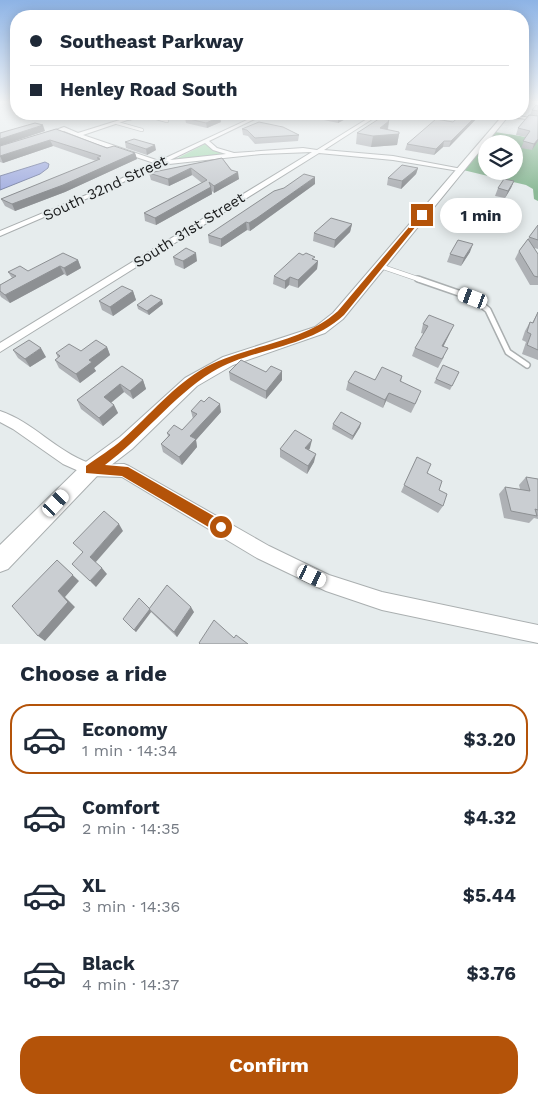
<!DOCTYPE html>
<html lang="en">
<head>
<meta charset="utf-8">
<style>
  :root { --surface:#fff; --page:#f2f2f3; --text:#1f2937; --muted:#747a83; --line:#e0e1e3; --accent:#b45309 }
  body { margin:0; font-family:"Work Sans",sans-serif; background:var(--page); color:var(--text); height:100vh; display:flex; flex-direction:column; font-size:19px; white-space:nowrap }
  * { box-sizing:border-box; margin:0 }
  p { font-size:16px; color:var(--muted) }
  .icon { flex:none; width:28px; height:28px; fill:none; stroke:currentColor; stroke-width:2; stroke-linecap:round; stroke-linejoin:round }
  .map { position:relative; height:644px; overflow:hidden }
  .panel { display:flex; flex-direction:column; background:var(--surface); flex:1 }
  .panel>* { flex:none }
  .top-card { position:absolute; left:10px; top:10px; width:519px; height:110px; border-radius:20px; box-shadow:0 2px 12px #0003; display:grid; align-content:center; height:110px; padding:0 20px; background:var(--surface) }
  .fabs { position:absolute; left:478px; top:135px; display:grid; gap:10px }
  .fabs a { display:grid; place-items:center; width:45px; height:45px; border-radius:50%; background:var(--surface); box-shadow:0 2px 12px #0003; font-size:25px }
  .end { position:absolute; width:22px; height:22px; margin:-11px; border:6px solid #b45309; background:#fff; box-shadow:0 0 0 2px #fff }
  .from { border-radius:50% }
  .bubble { position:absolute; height:35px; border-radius:18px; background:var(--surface); box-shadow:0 2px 12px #0003; font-size:16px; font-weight:700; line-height:35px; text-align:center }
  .car { position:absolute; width:15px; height:30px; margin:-15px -8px; border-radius:6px; box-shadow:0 0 4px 1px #0007; background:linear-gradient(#fff 24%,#345 0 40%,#fff 0 76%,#345 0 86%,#fff 0) }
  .top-card b { display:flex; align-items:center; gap:18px; height:48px; font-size:19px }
  .top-card b+b { border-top:1px solid var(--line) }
  .top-card i { width:12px; height:12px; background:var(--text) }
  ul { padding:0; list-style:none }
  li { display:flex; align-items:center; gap:15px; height:70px; margin:0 10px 8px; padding:0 10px; border:2px solid transparent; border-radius:20px }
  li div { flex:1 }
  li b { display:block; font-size:19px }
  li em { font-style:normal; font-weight:700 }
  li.selected { border-color:var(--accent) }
  li>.icon { width:45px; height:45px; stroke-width:1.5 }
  h2 { padding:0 20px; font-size:22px; line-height:60px }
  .button { display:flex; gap:10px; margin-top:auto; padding:10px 20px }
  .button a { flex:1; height:58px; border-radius:20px; background:var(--accent); color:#fff; font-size:20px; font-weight:700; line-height:58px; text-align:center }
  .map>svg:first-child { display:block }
</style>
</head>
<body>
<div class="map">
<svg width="538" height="644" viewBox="0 0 538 644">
  <rect width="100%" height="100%" fill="#e6eced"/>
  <!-- green -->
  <path fill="#afddba" d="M205,144L215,151L227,154L176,159Z"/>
  <!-- forest -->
  <path fill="#8cba97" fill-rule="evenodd" d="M495,132L538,139V201L534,199L533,189L526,185L463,170ZM486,144H514V171H486Z"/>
  <!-- water -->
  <path fill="#a6b1e1" stroke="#7b84a6" d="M45,162L49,164L48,168L40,174L0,190V176Z"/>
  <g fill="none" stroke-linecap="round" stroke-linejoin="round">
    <!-- service-far2 casing -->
    <g stroke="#aaafb0" stroke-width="4">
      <path id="service-far2" d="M111,114L130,119
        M142,114L167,121
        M117,123L142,130"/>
    </g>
    <!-- service-far1 casing -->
    <g stroke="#aaafb0" stroke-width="5.5">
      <path id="service-far1" d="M380,266L421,280"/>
    </g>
    <!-- service casing -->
    <g stroke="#aaafb0" stroke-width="8">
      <path id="service" d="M418,279L473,298L488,310L508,352L527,365"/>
    </g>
    <!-- minor casing -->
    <g stroke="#aaafb0" stroke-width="2">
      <path id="minor" d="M139,114H145L83,135L159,161L260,114H265L209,141L217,148L234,153L303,148L317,150L375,114H380L324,150L393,156L462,169L459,171L393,160L319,153L0,352V343L312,152L261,154L160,165L95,195L0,236V231L91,193L154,163L97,144L64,131L47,137L44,135L45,134L64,127L78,133ZM205,143L213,150L226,154L170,160Z
        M504,114L538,119V121L506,116Z
        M0,411C33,422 56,451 89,463C99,466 113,464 124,464L129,466L269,546L329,575L382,592L538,625V643L382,610L326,591L257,558L122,477L90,476L63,464L13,429L0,422Z"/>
    </g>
    <!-- tertiary casing -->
    <g stroke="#aaafb0" stroke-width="2">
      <path id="tertiary" d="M504,114H510L343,319L325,333L233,365L197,386L132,449L97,476L8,569L0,572V545L83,464L120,437L185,378L223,357L315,327L333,313Z"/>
    </g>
    <!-- service-far2 -->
    <use href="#service-far2" stroke="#fff" stroke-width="2.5"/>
    <!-- service-far1 -->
    <use href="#service-far1" stroke="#fff" stroke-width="4"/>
    <!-- service -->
    <use href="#service" stroke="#fff" stroke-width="5"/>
    <!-- minor -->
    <use href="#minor" fill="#fff" fill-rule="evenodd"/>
    <!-- tertiary -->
    <use href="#tertiary" fill="#fff" fill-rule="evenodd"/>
  </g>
  <!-- wall -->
  <path fill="#aeb1b5" d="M538,106V141L532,150L521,148L526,137L516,135L518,128L530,115L532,110Z
    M295,114H355L338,123Z
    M409,114H431L425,117Z
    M462,114H481L449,147H443L434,155L405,150L407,144L453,122Z
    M185,118L221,122L207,128L186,123Z
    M389,121L388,130L399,134L397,145L371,147L356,144L357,133Z
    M56,129L107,148L135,153L137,159L65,192L15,211L5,206L1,199L96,161L53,146L3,163L0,162V133L45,131L2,145Z
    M242,129L299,135L298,141L255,144L248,136L243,135Z
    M125,142L156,150L147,155L126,148Z
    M222,158L239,179L214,193L212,191V194L156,225L145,221L144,213L202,183L192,175L169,186L151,180L149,173Z
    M418,168L416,174L401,189L387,185L388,178Z
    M514,181L511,188L505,198L495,196L498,188Z
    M315,184L257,226L250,231L247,230L221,247L209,243L208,235Z
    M460,201L472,223L469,231L457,229L458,208Z
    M352,224L350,232L334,248L313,241L314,233Z
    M538,225V249L534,248L538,254V285H530L515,259L519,251Z
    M470,252L461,266L447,262L450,254Z
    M173,257L197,261L184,269L175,265Z
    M78,260L81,268L67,276L64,274L10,303L1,297L0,295V285L12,278L8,272L28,271Z
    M314,260L318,261L317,269L298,288L289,285L285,289L273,284L274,276Z
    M133,291L136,300L113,316L102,310L99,301Z
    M163,304L149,315L138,309L137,305Z
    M538,312V360L522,354L526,342L522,340L525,331L530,322L532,323Z
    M423,324L450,333L443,347L444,357L438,368L412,356L415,348L424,334L421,333Z
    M107,347L110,355L94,368L96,371L80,383L59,368L55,360L58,358L56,353L81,351Z
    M13,350L46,357L30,367L18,358Z
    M122,366L143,380L146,389L133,399L124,392L111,403L114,405L118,413L103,426L81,409L77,400Z
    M229,372L282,380L266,399L230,380Z
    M459,372L450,390L434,383L436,379Z
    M402,376L401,382L418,399L411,413L386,401L383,408L346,390L348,382Z
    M191,411L221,412L196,440L197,447L182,465L163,452L161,444L168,436L167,433L182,430L193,419Z
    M333,424L360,427L352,440L332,429Z
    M310,448L309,450L314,462L307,474L280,457V449Z
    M417,457L439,490L443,506L438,513L401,492Z
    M526,477L538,479V519L534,518L529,523L504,518L499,494L505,487L520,489L519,485Z
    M150,608L194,612L177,637L151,612L136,632L123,619Z"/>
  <!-- shaded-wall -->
  <path fill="#8d9093" d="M345,114H355L338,123V117Z
    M426,114H431L425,117Z
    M478,114H481L449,147L451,141Z
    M220,117L221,122L207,128L206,123Z
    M389,121L387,132L399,134L397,145L371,147L373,136L380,128Z
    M43,125L45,131L0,146V139Z
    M538,139V141L532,150L534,144Z
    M50,140L53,146L3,163L0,156Z
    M444,141L443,147L434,155L436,149Z
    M155,145L156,150L147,155L146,149Z
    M135,153L137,159L65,192L15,211L12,204Z
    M191,168L192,175L169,186L168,179Z
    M418,168L416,174L401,189L402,181Z
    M238,172L239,179L214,193V186Z
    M315,177V184L250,231L249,223Z
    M514,181L511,188L505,198L508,191Z
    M211,187L212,194L156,225L155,218Z
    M246,222L247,230L221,247V239Z
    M352,224L350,232L334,248L335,240Z
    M473,244L470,252L461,266L464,258Z
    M196,253L197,261L184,269L183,261Z
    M78,260L81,268L67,276L64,268Z
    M318,261L317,269L298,288V280Z
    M60,266L64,274L10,303L5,295Z
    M290,277L289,285L285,289V281Z
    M133,291L136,300L113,316L110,307Z
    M162,300L163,304L149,315L147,311Z
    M454,325L439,355L442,346Z
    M107,347L110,355L94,368L96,371L80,383L76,374L89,360Z
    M41,348L46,357L30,367L25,359Z
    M282,371V380L266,399V391Z
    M143,380L146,389L133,399L130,391Z
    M120,384L124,392L108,405L104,397Z
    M389,393L386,401L383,408L385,400Z
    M220,404L221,412L196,440L197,447L182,465L179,457L190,436Z
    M114,405L118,413L103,426L99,418Z
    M361,423L360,427L352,440L353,436Z
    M312,440L310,448L305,456V448Z
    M316,454L314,462L307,474L308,466Z
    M119,524L123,531L95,563L90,557Z
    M57,560L79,581L65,597L75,607L45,641L38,636Z
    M102,568L107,574L96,587L90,581Z
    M191,607L194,612L177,637L174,632Z
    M149,609L151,612L136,632L134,630Z"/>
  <!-- building -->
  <path fill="#caced2" stroke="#8d9093" d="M536,105L538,106V111L532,110Z
    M195,114H207L220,117L206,123L185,118Z
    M321,114H345L338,117Z
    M462,114H478L451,141H444L436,149L407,144L436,119L453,122Z
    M385,115L389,121L380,128L399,132V134L373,136L357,133Z
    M529,115L538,116V139L534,144L523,141L530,131L518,128Z
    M259,122L283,127L299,135L255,138L247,130L242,129Z
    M35,123L43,125L0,139V133Z
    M56,129L107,148L114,146L135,153L63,185L12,204L1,199L100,159L97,158L101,156L50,140L0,156V146Z
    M134,139L155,145L146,149L125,142Z
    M222,158L231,170L238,172L214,186L209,182L211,187L155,218L144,213L207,180L191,168L168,179L149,173Z
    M402,165L418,168L402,181L388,178Z
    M304,174L315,177L257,218L249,223L246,222L221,239L208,235L274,191L284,188Z
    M504,179L514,181L508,191L498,188Z
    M460,201L471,203L472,223L460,221Z
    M331,218L352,224L335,240L314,233Z
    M538,225V240L529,237Z
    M528,239L538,254V277L534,276L519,251Z
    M458,240L473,244L464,258L450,254Z
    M186,248L196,253L183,261L173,257Z
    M63,253L78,260L64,268L60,266L5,295L0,291V285L16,276L8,272L20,266L28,271Z
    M299,253L303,255L306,253L315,257L312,259L318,261L298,280L290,277L285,281L274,276Z
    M122,286L133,291L110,307L99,301Z
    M151,295L162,300L147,311L137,305Z
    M538,312V350L527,345L531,334L527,332L530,322L533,323Z
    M429,315L454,325L442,346L448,348L442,359L415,348L428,326L423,324Z
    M29,340L41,348L25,359L13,350Z
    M96,340L107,347L89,360L92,362L76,374L55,360L60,356L56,353L69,344L81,351Z
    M241,360L266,372L271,366L282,371L266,391L229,372Z
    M443,365L459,372L452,386L436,379Z
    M122,366L143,380L130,391L120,384L104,397L114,405L99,418L77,400Z
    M382,367L402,376L400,381L421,391L415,404L389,393L385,400L348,382L355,371L375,380Z
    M209,397L220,404L190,436L196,439L179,457L161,444L170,435L167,433L174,425L182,430L197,414L191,411L201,400L204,402Z
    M341,412L361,423L353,436L333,424Z
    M295,430L312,440L305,448L316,454L308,466L280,449Z
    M417,457L431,464L427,473L442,481L439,490L447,494L443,506L404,485Z
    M526,477L538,479V510L535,509L537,516L511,511L505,487L530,491Z
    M104,511L119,524L90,557L102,568L90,581L72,564L83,552L73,543Z
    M57,560L73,575L58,591L68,602L38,636L12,606Z
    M167,585L191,607L174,632L149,609Z
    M139,598L150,609L134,630L123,619Z
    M214,620L234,638L236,635L248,644H200L199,643Z"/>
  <!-- sky -->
  <linearGradient id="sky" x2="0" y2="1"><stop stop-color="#8db3e5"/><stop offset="0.53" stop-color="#f4f6f7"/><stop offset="1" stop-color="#f4f6f7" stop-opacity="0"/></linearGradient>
  <rect width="538" height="192" fill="url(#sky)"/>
  <!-- route -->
  <path fill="#b45309" d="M420,214L425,215L344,315C307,349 254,347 212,372C172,397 143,437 105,465L128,467L226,523L228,527L226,532L221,533L217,532L122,476L86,473V466C98,457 112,449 123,439C150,415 174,385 206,367C249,344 301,344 338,311Z"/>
  <g text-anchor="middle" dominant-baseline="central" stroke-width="4" stroke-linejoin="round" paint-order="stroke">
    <!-- far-street labels -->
    <g font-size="15" fill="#181a1b" stroke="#e6eced">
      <text transform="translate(105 188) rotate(-25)">South 32nd Street</text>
      <text transform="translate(189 230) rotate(-32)">South 31st Street</text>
    </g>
  </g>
</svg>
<div class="fabs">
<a><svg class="icon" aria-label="layers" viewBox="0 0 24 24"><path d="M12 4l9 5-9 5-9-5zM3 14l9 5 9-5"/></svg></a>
</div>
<i class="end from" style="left:221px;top:527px"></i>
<i class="end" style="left:422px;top:215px"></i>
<div class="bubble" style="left:440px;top:198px;width:82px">1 min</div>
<i class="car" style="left:473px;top:298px;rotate:291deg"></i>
<i class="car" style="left:56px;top:503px;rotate:43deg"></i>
<i class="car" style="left:312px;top:576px;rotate:116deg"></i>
<div class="top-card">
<b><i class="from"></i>Southeast Parkway</b>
<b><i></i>Henley Road South</b>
</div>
</div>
<section class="panel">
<h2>Choose a ride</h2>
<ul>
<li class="selected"><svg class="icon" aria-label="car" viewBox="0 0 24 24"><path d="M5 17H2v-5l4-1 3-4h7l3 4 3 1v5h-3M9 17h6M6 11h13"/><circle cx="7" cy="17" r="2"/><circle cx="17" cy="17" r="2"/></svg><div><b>Economy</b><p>1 min · 14:34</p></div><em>$3.20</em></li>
<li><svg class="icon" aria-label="car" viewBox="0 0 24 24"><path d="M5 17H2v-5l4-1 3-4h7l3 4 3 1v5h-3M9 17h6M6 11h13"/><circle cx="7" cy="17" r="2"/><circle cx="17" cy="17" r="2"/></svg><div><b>Comfort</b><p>2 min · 14:35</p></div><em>$4.32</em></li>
<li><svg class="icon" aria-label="car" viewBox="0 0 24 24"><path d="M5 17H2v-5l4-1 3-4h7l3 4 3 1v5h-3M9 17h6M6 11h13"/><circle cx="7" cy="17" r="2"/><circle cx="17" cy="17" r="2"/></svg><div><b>XL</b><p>3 min · 14:36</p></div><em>$5.44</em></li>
<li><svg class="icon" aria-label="car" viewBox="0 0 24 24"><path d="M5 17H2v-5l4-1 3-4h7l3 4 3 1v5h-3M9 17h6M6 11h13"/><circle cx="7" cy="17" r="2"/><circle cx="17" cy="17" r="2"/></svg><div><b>Black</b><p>4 min · 14:37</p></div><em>$3.76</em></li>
</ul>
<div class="button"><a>Confirm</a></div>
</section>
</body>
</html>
